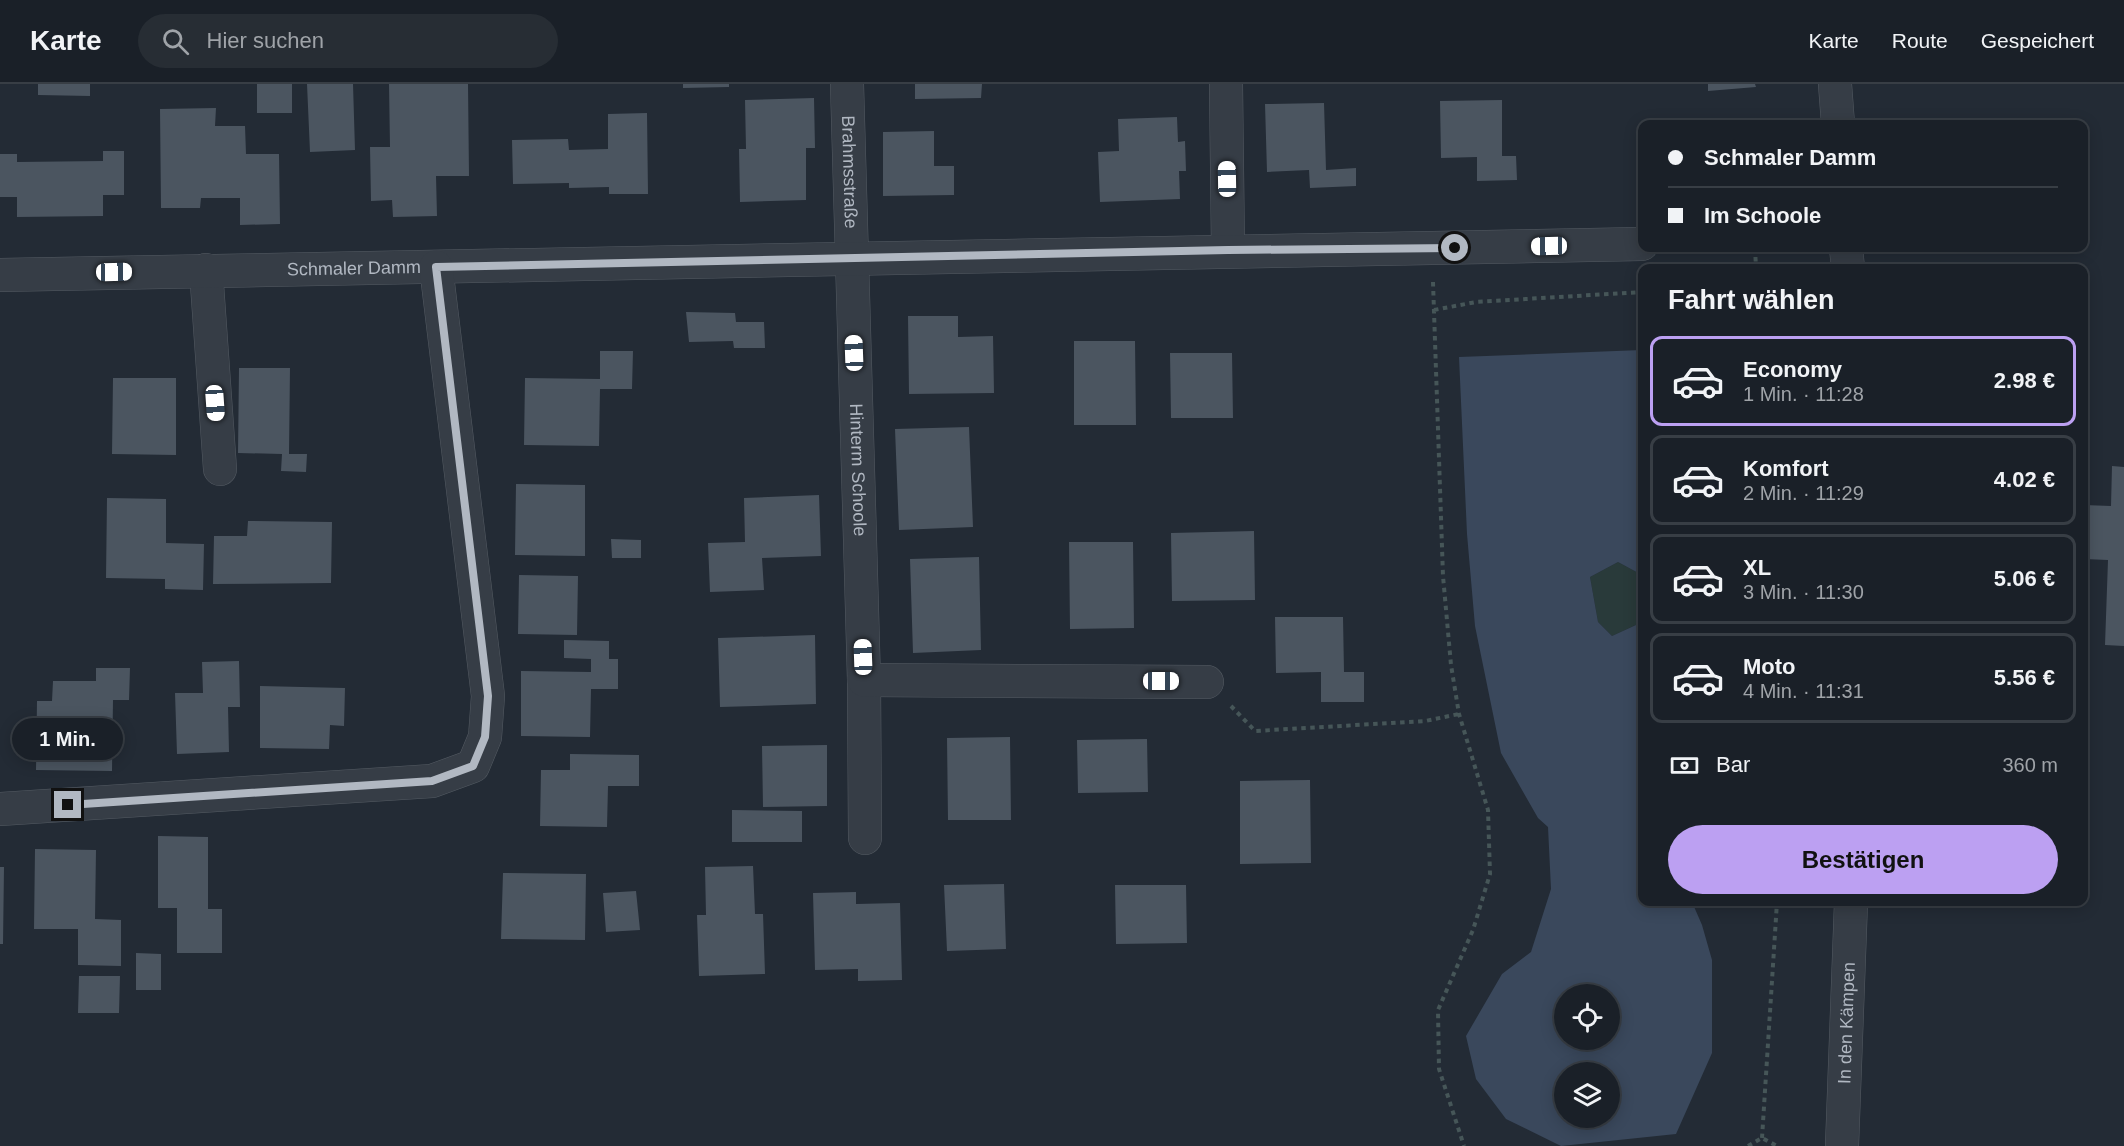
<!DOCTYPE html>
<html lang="de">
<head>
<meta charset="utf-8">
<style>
  :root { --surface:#1a2028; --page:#272d34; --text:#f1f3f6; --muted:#9fa3a8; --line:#383e45; --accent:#bca0f2 }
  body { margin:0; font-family:Arial,sans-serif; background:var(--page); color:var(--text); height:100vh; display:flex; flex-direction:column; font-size:22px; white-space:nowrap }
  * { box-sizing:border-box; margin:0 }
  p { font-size:20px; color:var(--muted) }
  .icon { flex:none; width:33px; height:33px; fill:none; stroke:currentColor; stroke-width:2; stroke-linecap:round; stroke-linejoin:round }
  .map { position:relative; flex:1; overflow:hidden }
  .drawer { position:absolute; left:1638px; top:180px; width:450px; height:642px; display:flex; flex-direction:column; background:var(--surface); border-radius:12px; box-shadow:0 3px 15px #0003,0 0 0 2px var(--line) }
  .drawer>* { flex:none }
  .banner { position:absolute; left:1638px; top:36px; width:450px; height:132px; border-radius:12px; box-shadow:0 3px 15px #0003,0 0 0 2px var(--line); display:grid; align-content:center; height:132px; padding:0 30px; background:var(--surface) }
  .tools { position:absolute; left:1554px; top:900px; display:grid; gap:12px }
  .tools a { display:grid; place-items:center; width:66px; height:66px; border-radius:50%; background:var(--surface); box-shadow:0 3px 15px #0003,0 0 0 2px var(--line); font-size:30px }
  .end { position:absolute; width:27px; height:27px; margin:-14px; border:8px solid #b1b8c2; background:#111; box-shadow:0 0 0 3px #111 }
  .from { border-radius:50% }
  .bubble { position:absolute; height:42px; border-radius:21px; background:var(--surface); box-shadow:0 3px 15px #0003,0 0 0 2px var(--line); font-size:20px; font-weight:700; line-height:42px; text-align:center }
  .car { position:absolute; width:18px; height:36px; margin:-18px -9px; border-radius:8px; box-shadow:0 0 4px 2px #0007; background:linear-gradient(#fff 24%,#345 0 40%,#fff 0 76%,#345 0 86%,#fff 0) }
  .banner b { display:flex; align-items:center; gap:21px; height:57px; font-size:22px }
  .banner b+b { border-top:2px solid var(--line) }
  .banner i { width:15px; height:15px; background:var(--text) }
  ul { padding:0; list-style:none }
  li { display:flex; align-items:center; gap:18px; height:90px; margin:0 12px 9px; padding:0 18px; border:3px solid var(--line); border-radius:12px }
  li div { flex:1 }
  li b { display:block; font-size:22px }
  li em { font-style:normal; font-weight:700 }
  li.active { border-color:var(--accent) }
  li>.icon { width:54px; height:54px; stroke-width:1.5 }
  h2 { padding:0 30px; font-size:27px; line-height:72px }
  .pay { display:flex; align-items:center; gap:15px; height:66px; padding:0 30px; font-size:22px }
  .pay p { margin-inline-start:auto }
  .action { display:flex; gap:12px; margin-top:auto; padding:12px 30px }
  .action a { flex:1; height:69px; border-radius:36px; background:var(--accent); color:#111; font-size:24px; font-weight:700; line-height:69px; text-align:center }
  header { display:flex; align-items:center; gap:36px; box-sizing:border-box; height:84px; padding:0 30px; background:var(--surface); border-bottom:2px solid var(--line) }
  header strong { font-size:28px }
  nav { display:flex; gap:33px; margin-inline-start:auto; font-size:21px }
  .search { width:420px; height:54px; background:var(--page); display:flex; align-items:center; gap:15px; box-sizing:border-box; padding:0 21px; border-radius:33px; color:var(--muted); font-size:22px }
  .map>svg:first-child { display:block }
</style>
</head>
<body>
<header>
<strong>Karte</strong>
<div class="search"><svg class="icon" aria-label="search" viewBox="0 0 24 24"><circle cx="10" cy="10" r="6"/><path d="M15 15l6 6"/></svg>Hier suchen</div>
<nav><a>Karte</a><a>Route</a><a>Gespeichert</a></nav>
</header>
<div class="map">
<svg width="2124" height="1062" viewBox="0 0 2124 1062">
  <rect width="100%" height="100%" fill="#232b35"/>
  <!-- green -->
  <path fill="#293a3a" d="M1618,478L1642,491L1636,541L1612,552L1598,538L1590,493Z"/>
  <!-- water -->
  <path fill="#3a485c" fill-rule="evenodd" d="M1642,266V491L1618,478L1590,493L1598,538L1612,552L1636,541L1642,506V818H1692L1702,841L1712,876V969L1676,1050L1561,1062L1506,1035L1476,995L1466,952L1502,890L1531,868L1551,805L1548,743L1538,734L1501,669L1475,542L1467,450L1459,273ZM1564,910H1610V956H1564ZM1564,988H1610V1034H1564Z"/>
  <!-- building -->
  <path fill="#4b5560" d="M38,0H90V12L38,11Z
    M257,0H292V29H257Z
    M307,0H353L355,66L310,68Z
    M389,0H468L469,92H436L437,132L393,133L392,116L371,117L370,63H390Z
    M683,0H729V3L683,4Z
    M915,0H982L981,14L915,15Z
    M1708,0H1755L1756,3L1708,7Z
    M814,14L815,64H806V116L740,118L739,65H746L745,16Z
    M1502,16V72H1516L1517,96L1477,97V73L1441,74L1440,17Z
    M1324,19L1326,86L1356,84V102L1310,104L1309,86L1267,88L1265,20Z
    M216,24L215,42H245L246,70H279L280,140L240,141V114H201L200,124H161L160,25Z
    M647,29L648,110H609V103L569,104V99L513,100L512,56L568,55L569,66L608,65V30Z
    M1177,33L1178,58L1185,57L1186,87H1179L1180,115L1100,118L1098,68L1119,67L1118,35Z
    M934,47V82H954V111L883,112V48Z
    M103,67H124V111H103V132L17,133V113H0V70H17V78L103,77Z
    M686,228L735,229L736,238H764L765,264H734L733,257L689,258Z
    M908,232H958V253L993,252L994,309L909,310Z
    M1074,257H1135L1136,341H1074Z
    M600,267H633L632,305H600L599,362L524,361L525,294L600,295Z
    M1170,269H1232L1233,334H1171Z
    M239,284H290L289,370H307L306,388L281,387L282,370L238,369Z
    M113,294H176V371L112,370Z
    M969,343L973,443L899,446L895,345Z
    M2112,382L2124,383V562L2105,561L2108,476L2084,475V421L2111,422Z
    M516,400L585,401V472L515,471Z
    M819,411L821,472L762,474L764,506L710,508L708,459L745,458L744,414Z
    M107,414L166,415V459L204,460L203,506L165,505V495L106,494Z
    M248,437L332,438L331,499L213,500L214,452H247Z
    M1254,447L1255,516L1172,517L1171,449Z
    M611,455L641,456V474H612Z
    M1069,458H1133L1134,544L1070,545Z
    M979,473L981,566L913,569L910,475Z
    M519,491L578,492L577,551L518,550Z
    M1275,533H1343L1344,588H1364V618H1321V588L1276,589Z
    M815,551L816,620L720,623L718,554Z
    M564,556L609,557V575H618V605H591L590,653L521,652V587L591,588V575L564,574Z
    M239,577L240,623H228L229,668L177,670L175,609H203L202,578Z
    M96,584H130L129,616H113L112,687L36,686L37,617H52L53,597H96Z
    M260,602L345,604L344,642L330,641L329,665L260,664Z
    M1010,653L1011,736H948L947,654Z
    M1147,655L1148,708L1078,709L1077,656Z
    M827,661V722L763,723L762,662Z
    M570,670L639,671V702H608L607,743L540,742L541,686H570Z
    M1310,696L1311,779L1240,780V697Z
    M732,726L802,727V758H732Z
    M158,752L208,753V825H222V869H177V824H158Z
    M35,765L96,766L95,835L121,836V882L78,881V845H34Z
    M753,782L755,830H763L765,890L699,892L697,831H706L705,783Z
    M0,783H4L3,860H0Z
    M503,789L586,790L585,856L501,855Z
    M1004,800L1006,865L947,867L944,801Z
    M1115,801H1186L1187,859L1116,860Z
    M636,807L640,846L606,848L603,809Z
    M856,808V820L900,819L902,896L858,897V885L815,886L813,809Z
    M136,869L161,870V906H136Z
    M79,892H120L119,929H78Z"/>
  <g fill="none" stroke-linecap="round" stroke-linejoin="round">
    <!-- minor casing -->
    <g stroke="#545b63" stroke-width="34">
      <g id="minor">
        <path id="s1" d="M847,0L864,596L865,754"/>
        <path d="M1226,0L1228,166"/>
        <path d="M1835,0L1838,40"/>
        <path d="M1846,164L1848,184"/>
        <path d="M206,186L220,385"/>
        <path id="s2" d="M0,191L1642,160"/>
        <path d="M864,596L1207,598"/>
        <path d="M0,725L432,697L473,682L485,653L488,612L436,183"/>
        <path id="s3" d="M1842,1062L1851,818"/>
      </g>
    </g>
    <!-- path -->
    <path stroke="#465658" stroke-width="4" stroke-dasharray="4.5 4.5" stroke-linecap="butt" d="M1755,164L1756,184
      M1433,198L1443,492L1451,581L1459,630L1488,726L1490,790L1473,846L1438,926L1439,985L1464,1062
      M1434,226L1476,218L1642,208
      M1231,622L1255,647L1425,637L1459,630
      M1762,1054L1777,818
      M1748,1062L1762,1054L1777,1062"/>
    <!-- minor -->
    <use href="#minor" stroke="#363d46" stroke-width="33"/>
  </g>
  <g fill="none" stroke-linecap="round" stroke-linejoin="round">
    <!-- route -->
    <path stroke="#b1b8c2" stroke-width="8" d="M68,721L432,697L473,682L485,653L488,612L436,183L1228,166L1455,164"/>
  </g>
  <g text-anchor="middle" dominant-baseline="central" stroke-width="4.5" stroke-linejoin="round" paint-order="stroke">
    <!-- street labels -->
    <g font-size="18" fill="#b1b8c2" stroke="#1c222a">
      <text stroke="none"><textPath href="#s1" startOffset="88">Brahmsstraße</textPath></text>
      <text stroke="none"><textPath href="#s2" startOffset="354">Schmaler Damm</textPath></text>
      <text stroke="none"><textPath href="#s1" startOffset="386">Hinterm Schoole</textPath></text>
      <text stroke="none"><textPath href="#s3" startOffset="123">In den Kämpen</textPath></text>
    </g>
  </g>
</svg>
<div class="tools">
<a><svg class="icon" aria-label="locate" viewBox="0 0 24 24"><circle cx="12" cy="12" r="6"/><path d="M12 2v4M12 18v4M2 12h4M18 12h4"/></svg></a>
<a><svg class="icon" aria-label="layers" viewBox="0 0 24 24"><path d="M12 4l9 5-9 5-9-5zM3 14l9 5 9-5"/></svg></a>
</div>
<i class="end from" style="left:1455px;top:164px"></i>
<i class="end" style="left:68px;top:721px"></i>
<div class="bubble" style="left:12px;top:634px;width:111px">1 Min.</div>
<i class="car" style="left:1227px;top:95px;rotate:359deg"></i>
<i class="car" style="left:1549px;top:162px;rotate:269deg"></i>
<i class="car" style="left:114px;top:188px;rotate:89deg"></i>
<i class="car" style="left:854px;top:269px;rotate:358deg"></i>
<i class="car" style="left:215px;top:319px;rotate:176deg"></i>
<i class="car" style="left:863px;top:573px;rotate:358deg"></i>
<i class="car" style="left:1161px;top:597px;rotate:90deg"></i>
<div class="banner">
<b><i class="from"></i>Schmaler Damm</b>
<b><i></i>Im Schoole</b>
</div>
<section class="drawer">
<h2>Fahrt wählen</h2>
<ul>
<li class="active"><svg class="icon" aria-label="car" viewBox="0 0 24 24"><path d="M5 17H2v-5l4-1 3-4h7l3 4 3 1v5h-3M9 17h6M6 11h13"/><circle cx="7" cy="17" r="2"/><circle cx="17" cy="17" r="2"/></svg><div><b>Economy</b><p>1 Min. · 11:28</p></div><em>2.98 €</em></li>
<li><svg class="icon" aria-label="car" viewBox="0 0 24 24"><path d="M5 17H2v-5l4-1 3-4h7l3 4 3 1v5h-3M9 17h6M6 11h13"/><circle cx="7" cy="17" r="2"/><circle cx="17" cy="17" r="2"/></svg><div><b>Komfort</b><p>2 Min. · 11:29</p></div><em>4.02 €</em></li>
<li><svg class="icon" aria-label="car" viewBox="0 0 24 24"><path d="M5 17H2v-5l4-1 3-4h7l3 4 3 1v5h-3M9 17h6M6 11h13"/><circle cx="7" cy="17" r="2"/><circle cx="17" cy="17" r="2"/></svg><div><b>XL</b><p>3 Min. · 11:30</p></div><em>5.06 €</em></li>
<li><svg class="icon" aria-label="car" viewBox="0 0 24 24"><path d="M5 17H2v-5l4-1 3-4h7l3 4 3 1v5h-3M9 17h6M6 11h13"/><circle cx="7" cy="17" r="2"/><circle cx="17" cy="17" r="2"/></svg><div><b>Moto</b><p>4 Min. · 11:31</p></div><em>5.56 €</em></li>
</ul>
<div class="pay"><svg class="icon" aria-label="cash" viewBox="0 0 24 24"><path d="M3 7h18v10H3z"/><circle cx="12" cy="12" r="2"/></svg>Bar<p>360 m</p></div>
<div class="action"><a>Bestätigen</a></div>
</section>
</div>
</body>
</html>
